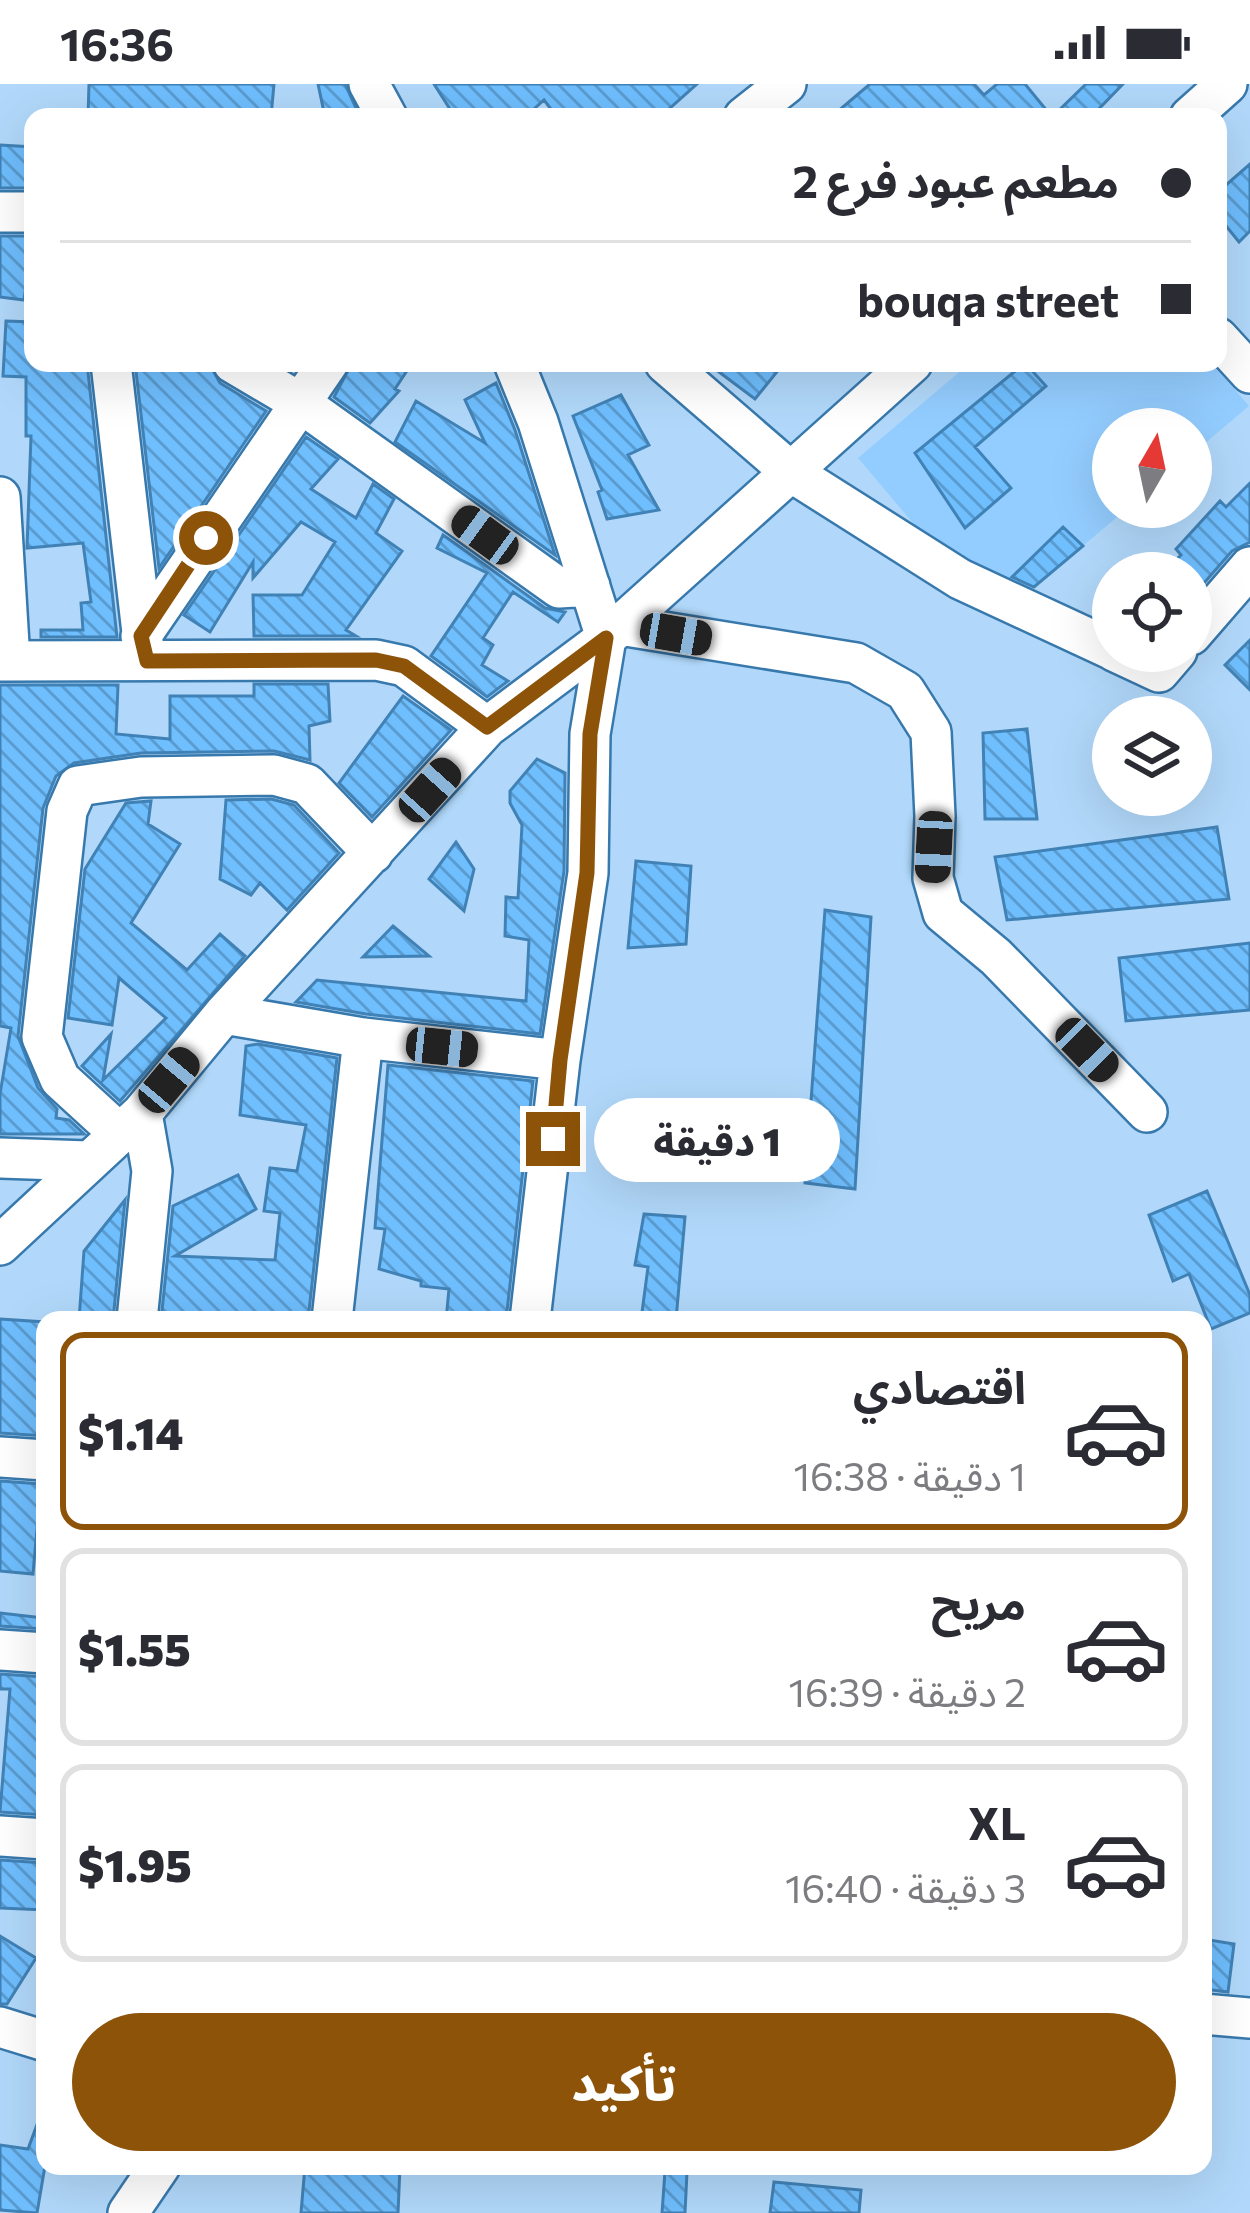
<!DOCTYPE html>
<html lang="ar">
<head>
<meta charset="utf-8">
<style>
  :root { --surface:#fff; --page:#f2f2f3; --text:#2b2b33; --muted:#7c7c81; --line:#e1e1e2; --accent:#8c5309 }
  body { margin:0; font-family:Commissioner,"Noto Sans Arabic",sans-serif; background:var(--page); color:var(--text); direction:rtl; height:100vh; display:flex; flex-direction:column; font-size:45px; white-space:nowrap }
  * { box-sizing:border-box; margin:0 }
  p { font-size:39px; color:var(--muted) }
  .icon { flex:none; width:66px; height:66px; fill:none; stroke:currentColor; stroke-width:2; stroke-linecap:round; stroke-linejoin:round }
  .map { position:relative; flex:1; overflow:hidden; direction:ltr }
  .drawer { position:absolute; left:36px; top:1227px; width:1176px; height:864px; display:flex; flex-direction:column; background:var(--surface); border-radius:24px; box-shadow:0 12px 48px #0002; direction:rtl }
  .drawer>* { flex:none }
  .banner { position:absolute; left:24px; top:24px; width:1203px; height:264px; border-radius:24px; box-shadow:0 12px 48px #0002; direction:rtl; display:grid; align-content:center; height:264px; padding:0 36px; background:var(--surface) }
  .needle { width:78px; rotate:9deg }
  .buttons { position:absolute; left:1092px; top:324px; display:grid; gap:24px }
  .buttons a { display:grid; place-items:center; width:120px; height:120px; border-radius:50%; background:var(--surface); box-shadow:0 12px 48px #0002; font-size:60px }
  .end { position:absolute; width:54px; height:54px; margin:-27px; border:15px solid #8c5309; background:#fff; box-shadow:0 0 0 6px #fff }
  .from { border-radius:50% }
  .bubble { position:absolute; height:84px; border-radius:42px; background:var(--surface); box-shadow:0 12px 48px #0002; font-size:39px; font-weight:800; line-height:84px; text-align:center; direction:rtl }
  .car { position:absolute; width:36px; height:72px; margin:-36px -18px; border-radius:15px; box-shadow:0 0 9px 3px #0007; background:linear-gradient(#222 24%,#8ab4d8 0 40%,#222 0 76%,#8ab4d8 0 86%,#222 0) }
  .banner b { display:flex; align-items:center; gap:42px; height:114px; font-size:45px }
  .banner b+b { border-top:3px solid var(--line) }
  .banner i { width:30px; height:30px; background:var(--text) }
  ul { padding:21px 0 0; list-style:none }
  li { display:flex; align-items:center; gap:36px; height:198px; margin:0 24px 18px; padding:0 12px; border:6px solid var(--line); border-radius:24px }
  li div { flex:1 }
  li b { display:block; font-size:45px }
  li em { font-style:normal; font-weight:800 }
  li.selected { border-color:var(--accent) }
  li>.icon { width:108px; height:108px; stroke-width:1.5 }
  .cta { display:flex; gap:24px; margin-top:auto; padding:24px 36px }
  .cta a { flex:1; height:138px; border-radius:72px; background:var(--accent); color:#fff; font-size:48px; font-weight:800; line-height:138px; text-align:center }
  .status { display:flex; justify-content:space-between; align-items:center; height:84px; padding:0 60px; background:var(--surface); direction:ltr }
  .status svg { height:33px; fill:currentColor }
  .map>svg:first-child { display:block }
</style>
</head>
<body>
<div class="status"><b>16:36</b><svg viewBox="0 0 49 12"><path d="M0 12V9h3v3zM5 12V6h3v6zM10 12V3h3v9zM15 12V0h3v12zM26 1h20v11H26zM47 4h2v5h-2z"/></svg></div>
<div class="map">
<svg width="1250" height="2129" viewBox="0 0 1250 2129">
  <defs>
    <pattern id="building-back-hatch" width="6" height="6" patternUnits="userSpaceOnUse" patternTransform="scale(3)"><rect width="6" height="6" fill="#6fbefe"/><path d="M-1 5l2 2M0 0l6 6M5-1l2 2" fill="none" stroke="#5b9cd0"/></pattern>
  </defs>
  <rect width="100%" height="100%" fill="#b1d8fa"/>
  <!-- built -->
  <path fill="#93cdff" d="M970,279H1212L1249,322L1191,371V345H1113V423H1129L995,536L858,374Z"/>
  <!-- building -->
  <path fill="url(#building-back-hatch)" stroke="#4182b6" stroke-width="3" d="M89,0H274L271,33H88Z
    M318,0H345L360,33H325Z
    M434,0H697L660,33H557L544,16L525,33H455Z
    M870,0H974L984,11L997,0H1025L1052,33L1086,0H1123L1091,33H831Z
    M0,61L33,63V104H0Z
    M1250,80V147L1239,158L1218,132V108Z
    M0,152H33L24,216L0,213Z
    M6,237L33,238V279H87L117,553H41V546H83L81,519L91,518L83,459L27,464L31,352H26V293L3,292Z
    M135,279H209L220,299L266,327L159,484Z
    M352,279H412L395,305L399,307L370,339L334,313Z
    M707,279H784L755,315Z
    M1025,279L1046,302L975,363L1011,404L965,444L915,369Z
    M496,299L515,346L555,471L395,358L416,317L485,359L465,316Z
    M621,311L649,361L628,371L659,426L607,435L598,408L602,406L573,332Z
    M306,353L338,375L311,405L356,434L373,400L394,415L376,449L402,467L346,546L356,552H254L253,511H302L335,458L301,438L253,494V478L210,548L184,531Z
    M1250,399V458L1232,467L1191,514V489H1163L1181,471L1176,465L1220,417L1226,423Z
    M1063,443L1083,462L1034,503L1012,493Z
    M443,451L545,524L565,528L558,538L513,508L483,554L493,561L482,581L508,597L487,613L431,572L487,489L437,464Z
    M1250,556V606L1225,581Z
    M254,600H328L330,637L309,642L310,676L274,667L141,669L74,679L56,692L43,724L18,952L38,1004L57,1025L56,1034L69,1036L84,1050H0V1010L11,944L0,942V601H118L116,650L170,655V612H254Z
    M403,612L451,646L372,733L339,699Z
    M1027,645L1037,735H985L983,649Z
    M537,675L565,689L564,787L540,950L366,930L296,918L317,896L526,917L529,856L505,852L506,813L518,814L522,741L510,719V707Z
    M271,715L294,721L339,769L287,826L260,799L251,811L220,795L226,716Z
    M151,717L148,740L180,760L131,839L187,886L220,850L245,872L120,1017L82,982L111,950L103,996L166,934L119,894L112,941L68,934L85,785L126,719Z
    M1217,743L1229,815L1007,836L995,773Z
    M456,758L474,785L464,827L429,795Z
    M636,777L691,782L686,860L628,864Z
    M825,826L871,833L855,1105L805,1099Z
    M393,842L429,872L363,873Z
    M1250,859V926L1126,937L1119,874Z
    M258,960L337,974L308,1236H161L173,1122L238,1091L256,1125L175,1172L275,1176L280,1129L264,1127L270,1084L297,1087L306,1041L240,1031L246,962Z
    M388,981L533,997L506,1236H446L449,1205L421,1202V1197L379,1185L385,1145L375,1144Z
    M1207,1107L1250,1211V1229L1211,1245L1189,1190L1173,1197L1149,1131Z
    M125,1116L113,1236H79L84,1167Z
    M644,1130L685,1133L676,1236H641L648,1183L635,1181Z
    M0,1235L45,1238V1352L0,1349Z
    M0,1397L41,1400L33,1490L0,1487Z
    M0,1529L44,1534L43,1545L0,1542Z
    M0,1590L45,1593L44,1731L0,1728L10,1605H0Z
    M0,1776L45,1779V1826L0,1824Z
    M0,1852L36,1874L7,1920H0Z
    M1203,1855L1234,1860L1228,1908L1203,1905Z
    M42,2027L45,2082L37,2129L0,2126V2061L28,2065Z
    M305,2082H400L398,2129H301Z
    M665,2087L687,2088L685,2129H662Z
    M774,2098L861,2106L859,2129H770Z"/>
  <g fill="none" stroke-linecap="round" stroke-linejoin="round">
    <!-- minor casing -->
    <g stroke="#3879ad" stroke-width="44">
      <path id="minor" d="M369,0L387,33
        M744,33L786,0
        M1190,33L1227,0
        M0,128H33
        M1218,254L1250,289
        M111,279L144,566
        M233,279L299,318L559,504L590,502
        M514,279L538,338L606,554L590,650L588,789L560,976L530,1236
        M665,279L791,388L960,495L1113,566
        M0,413L10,577
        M620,541L856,579L905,607L931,648L935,732L933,794L943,829L996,873L1147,1028
        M1191,551L1250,483
        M141,552L328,279
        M1114,567L1159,588L1177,567
        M0,577L376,576L404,582L487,643
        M224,930L363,954L560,976
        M119,1049L60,995L42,953L67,727L78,702L141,693L274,691L307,700L373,769
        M0,1074L88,1077
        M0,1161L142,1029L224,930L487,643L606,554L912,279
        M137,1236L152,1087L142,1029
        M332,1236L363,954
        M0,1373L45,1376
        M0,1566L45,1569
        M0,1752L45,1755
        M1203,1930L1250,1934
        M0,1943L45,1957
        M128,2129L160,2082"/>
    </g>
    <!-- minor -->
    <use href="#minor" stroke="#fff" stroke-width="39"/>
  </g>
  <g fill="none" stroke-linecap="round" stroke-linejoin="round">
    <!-- route -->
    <path stroke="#8c5309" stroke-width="15" d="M206,454L141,552L147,577L376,576L404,582L487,643L606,554L590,650L587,789L560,976L553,1055"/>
  </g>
</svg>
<div class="buttons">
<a><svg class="needle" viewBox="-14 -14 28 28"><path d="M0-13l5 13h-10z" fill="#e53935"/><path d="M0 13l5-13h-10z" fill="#7c7c81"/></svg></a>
<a><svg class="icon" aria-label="locate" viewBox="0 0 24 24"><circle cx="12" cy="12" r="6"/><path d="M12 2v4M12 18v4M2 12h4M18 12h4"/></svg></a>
<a><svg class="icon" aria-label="layers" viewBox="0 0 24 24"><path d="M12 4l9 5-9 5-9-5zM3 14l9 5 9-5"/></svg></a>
</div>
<i class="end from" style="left:206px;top:454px"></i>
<i class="end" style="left:553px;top:1055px"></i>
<div class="bubble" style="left:594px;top:1014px;width:246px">1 دقيقة</div>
<i class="car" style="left:485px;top:451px;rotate:306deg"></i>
<i class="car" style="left:676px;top:550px;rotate:100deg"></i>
<i class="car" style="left:430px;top:706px;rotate:42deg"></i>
<i class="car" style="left:934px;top:763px;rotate:183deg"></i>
<i class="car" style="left:442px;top:963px;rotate:96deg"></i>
<i class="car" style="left:1087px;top:966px;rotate:136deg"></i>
<i class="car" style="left:169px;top:996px;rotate:40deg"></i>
<div class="banner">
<b><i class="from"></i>مطعم عبود فرع 2</b>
<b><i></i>bouqa street</b>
</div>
<section class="drawer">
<ul>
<li class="selected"><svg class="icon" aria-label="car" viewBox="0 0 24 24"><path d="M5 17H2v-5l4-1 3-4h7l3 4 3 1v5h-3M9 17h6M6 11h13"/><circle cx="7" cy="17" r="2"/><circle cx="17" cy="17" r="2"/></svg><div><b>اقتصادي</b><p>1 دقيقة · 16:38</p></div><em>$1.14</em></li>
<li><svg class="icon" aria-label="car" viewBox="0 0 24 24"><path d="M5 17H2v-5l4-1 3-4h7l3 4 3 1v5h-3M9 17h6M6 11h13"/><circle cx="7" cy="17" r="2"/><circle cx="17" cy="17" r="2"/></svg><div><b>مريح</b><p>2 دقيقة · 16:39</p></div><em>$1.55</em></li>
<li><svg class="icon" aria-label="car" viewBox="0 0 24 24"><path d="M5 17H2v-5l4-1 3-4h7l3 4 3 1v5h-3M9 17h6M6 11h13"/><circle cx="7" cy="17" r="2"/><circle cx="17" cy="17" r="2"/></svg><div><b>XL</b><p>3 دقيقة · 16:40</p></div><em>$1.95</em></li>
</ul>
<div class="cta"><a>تأكيد</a></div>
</section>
</div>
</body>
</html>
